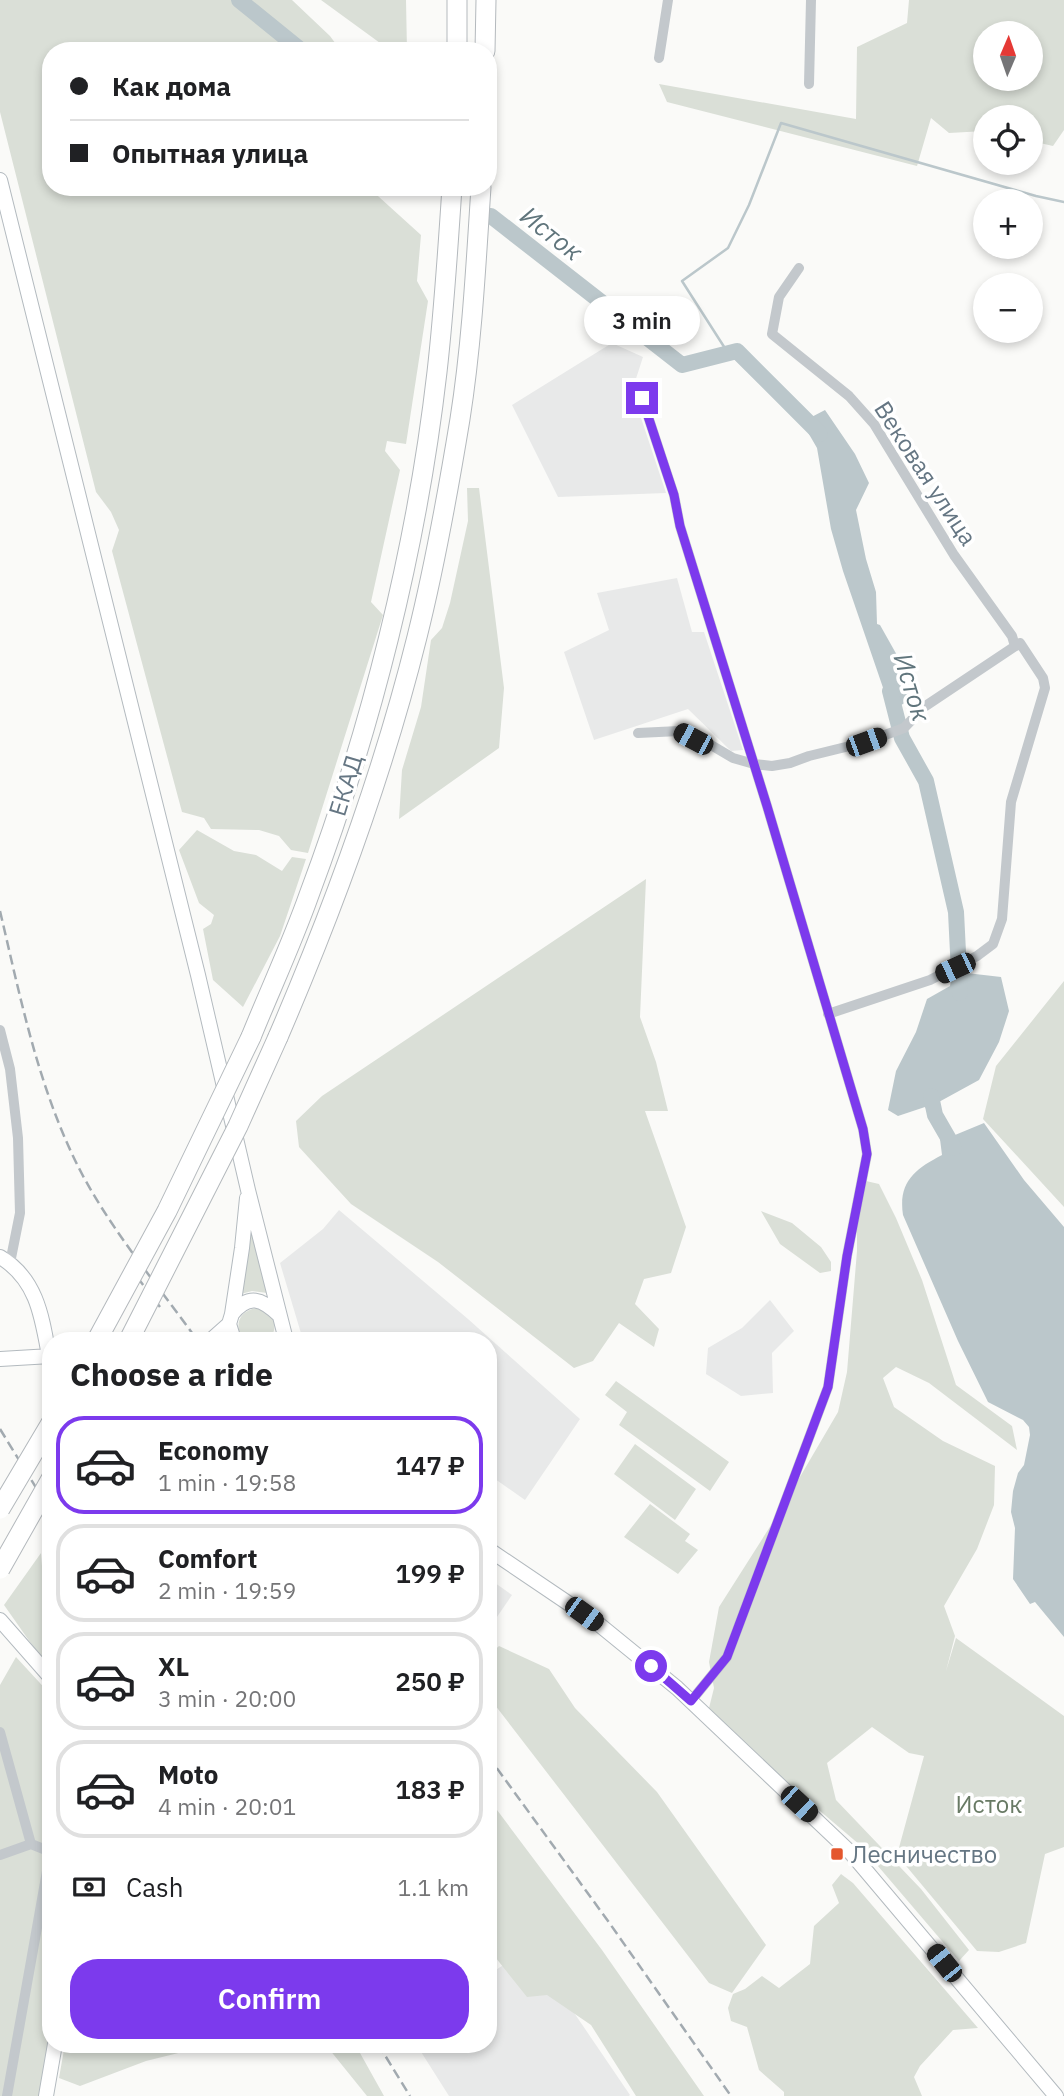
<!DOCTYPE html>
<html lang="en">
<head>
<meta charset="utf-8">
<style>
  :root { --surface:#fff; --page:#f2f2f2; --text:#202124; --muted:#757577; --line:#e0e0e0; --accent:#7c3aed }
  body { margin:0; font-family:"IBM Plex Sans",sans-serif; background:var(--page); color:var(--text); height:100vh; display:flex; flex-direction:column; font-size:26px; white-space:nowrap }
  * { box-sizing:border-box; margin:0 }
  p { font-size:23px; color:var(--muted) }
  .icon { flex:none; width:38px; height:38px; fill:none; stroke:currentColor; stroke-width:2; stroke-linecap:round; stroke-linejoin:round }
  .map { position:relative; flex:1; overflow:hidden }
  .drawer { position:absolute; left:42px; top:1332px; width:455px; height:721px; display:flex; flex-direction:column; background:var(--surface); border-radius:28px; box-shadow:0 4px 10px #0003 }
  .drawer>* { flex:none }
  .hud { position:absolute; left:42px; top:42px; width:455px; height:154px; border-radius:28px; box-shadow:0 4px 10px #0003; display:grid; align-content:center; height:154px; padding:0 28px; background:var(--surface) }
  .needle { width:46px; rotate:2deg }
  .tools { position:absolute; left:973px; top:21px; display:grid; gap:14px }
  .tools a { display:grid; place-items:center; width:70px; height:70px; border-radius:50%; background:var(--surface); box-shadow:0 4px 10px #0003; font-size:35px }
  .end { position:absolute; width:32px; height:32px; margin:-16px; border:9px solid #7c3aed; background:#fff; box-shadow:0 0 0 4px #fff }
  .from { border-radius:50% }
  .bubble { position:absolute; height:49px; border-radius:24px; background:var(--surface); box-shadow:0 4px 10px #0003; font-size:23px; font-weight:600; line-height:49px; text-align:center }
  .car { position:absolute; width:21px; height:42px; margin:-21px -10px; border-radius:9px; box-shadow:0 0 5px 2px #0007; background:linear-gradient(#222 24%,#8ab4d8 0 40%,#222 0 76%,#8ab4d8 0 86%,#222 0) }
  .hud b { display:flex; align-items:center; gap:24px; height:66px; font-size:26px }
  .hud b+b { border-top:2px solid var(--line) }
  .hud i { width:18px; height:18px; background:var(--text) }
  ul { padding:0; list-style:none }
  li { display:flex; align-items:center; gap:21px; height:98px; margin:0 14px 10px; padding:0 14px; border:4px solid var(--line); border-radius:28px }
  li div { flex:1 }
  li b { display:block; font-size:26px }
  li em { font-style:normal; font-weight:600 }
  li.active { border-color:var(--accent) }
  li>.icon { width:63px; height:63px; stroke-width:1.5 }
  h2 { padding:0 28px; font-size:32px; line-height:84px }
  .pay { display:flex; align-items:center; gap:18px; height:77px; padding:0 28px; font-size:26px }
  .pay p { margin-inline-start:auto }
  .primary-button { display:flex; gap:14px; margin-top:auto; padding:14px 28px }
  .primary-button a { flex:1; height:80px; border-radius:28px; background:var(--accent); color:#fff; font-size:28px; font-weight:600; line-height:80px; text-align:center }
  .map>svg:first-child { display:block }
</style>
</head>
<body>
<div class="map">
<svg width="1064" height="2096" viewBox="0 0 1064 2096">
  <rect width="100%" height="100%" fill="#fafaf8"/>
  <!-- built -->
  <path fill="#e8e9e9" d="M612,343L643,357L632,391L666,493L558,497L512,405Z
    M677,578L692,632H704L743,750L731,751L688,709L594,740L564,652L609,630L597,593Z
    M339,1210L468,1319L580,1419L525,1500L488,1474V1340H303L280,1263L323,1229Z
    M770,1300L794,1331L772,1353L773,1393L741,1396L706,1374L708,1348L742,1328Z
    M488,1578L512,1595L488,1630Z
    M530,1948L630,2095L629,2096H449L416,2044H488V1975Z"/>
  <!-- green -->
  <path fill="#dadfd7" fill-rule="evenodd" d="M0,0H292L330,36L341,51H51V187H368L421,235L417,281L428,301L406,444L387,441L385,451L400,470L371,602L383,615L308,853L291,850L279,836L259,830L211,829L204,818L182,812L112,551L119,530L111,512L96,492L0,112Z
    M321,0H406L407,51H391Z
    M909,0H1064V130L1053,146L1031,141V117H985V131L949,133L931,118L917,166L667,102L659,84L856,119L857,47L907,23ZM985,33H1031V79H985Z
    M467,488H479L504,688L499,748L399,819L402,770L421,707L431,640L442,628L450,603L468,521Z
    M197,830L234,851L256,855L282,871L292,857L306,859L280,936L243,1007L213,980L203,929L211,924L214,915L199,903L179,850Z
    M646,879L640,1017L656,1062L668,1111H645L686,1227L671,1273L644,1279L635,1304L659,1329L654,1347L619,1323L593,1361L574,1368L438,1262L351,1204L299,1147L296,1121L322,1096Z
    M1064,981V1207L983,1119L996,1066Z
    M866,1181L879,1184L896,1218L922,1280L956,1385L1012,1426L1017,1450L929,1383L896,1367L883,1378L894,1407L943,1441L995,1466L994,1505L977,1549L944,1606L955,1636L946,1671L956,1638L1064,1716V1847L1045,1854L1026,1943L999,1952L977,1951L897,1855L924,1756L909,1753L872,1727L827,1763L836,1800L921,1889L969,1950L959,1961L860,1845L779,1776L709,1708L714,1688L709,1662L719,1607L780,1511L838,1412L847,1372L857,1251V1218Z
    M761,1211L792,1223L821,1247L831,1262V1271L820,1273L780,1244Z
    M251,1221L267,1293L252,1291L241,1294Z
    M256,1308C274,1311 280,1327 269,1340H244C233,1326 239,1311 256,1308Z
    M616,1381L729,1462L710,1491L619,1425L627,1412L605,1395Z
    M635,1444L696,1489L675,1520L614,1474Z
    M650,1504L690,1534L685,1541L698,1550L678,1574L624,1537Z
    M41,1553L42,1566L51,1574V1667L37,1652L4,1605Z
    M499,1646L549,1669L575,1708L657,1792L766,1945L732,1993L709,1983L488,1696V1656Z
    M16,1657L51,1695V2038L40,2096H0V1685Z
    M488,1798L602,1950L704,2096H636L591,2025L547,1995L527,1997L488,1948Z
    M841,1874L853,1883L978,2028L953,2030L920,2066L914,2077L922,2096H784V2092L759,2070L747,2027L731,2021L728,2008L733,1994L745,1989L762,1976L779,1988L810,1964L814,1926L839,1903L832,1885Z
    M65,2044H215L146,2061L80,2086L59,2078Z
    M325,2044H355L384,2096H367Z"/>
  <!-- water -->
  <path fill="#bbc7cb" d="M825,410L855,454L869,483L856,510L866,559L876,592L877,624L880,625L898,657L913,698L891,711L843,571L831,529L817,448L802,422Z
    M958,972L1001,977L1009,1011L999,1042L979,1080L937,1103V1113L931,1116L925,1107L898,1116L888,1110L896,1071L916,1032L927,999L950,986L951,980Z
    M984,1123L1024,1180L1064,1227V1637L1035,1602L1030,1604L1013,1579L1015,1528L1011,1512L1013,1491L1018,1473L1024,1465L1030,1435L1029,1427L1023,1420L988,1402L958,1341L903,1215C898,1182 915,1169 942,1155L939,1131L948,1129L955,1135Z"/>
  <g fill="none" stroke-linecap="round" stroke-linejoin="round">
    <!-- stream -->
    <path stroke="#bbc7cb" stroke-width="2.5" d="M728,353L682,281L728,248L749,205L781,123L1036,196L1064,202"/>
    <!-- river -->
    <path stroke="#bbc7cb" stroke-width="16" d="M239,0L302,51
      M491,216L682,365L737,351L820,434
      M890,691L902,738L926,781L956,912L960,993
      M931,1096L935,1115L954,1148"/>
    <!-- secondary casing -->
    <g stroke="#b3babf" stroke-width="16">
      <path id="secondary" d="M0,180L198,975L248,1190L286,1340
        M0,1257C37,1279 42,1317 49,1356
        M232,1314C249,1293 262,1299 279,1315
        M229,1324L234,1340
        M211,1340L229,1324L232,1314L242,1248L247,1198
        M0,1359L51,1356
        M488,1549L596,1622L677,1688L851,1853L1056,2096
        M0,1620L51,1678
        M46,2096L55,2044"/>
    </g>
    <!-- highway casing -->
    <g stroke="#b4b9bd" stroke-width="21">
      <path id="highway" d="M457,51V0
        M485,51L486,0
        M251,1037C270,990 292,943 309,895C371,730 417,547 437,372C444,311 448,249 452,187
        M278,1037C334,907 383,774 417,637C435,565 448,492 460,419C472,343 476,264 481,187"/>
    </g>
    <!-- street -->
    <path stroke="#c3c8cc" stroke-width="10" d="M659,58L668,0
      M809,84L811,0
      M799,268L779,297L772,334L849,396L874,424L954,555L1012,636L1015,646
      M642,398L674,495L680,526L767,806L863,1129L867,1154L847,1256L828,1387L727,1657L691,1701
      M638,733L679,731L711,745L733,758L754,764L772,766L790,763L809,756L866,742L904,728L924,707L1020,643L1043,678L1045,688L1011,802L1002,919L993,944L977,956L930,980L828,1014
      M0,1030L10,1069L18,1138L20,1213L10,1263
      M0,1732L31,1844
      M0,1855L31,1844L46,1850L49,1860L7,2096"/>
    <!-- secondary -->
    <use href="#secondary" stroke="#fff" stroke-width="14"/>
    <!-- highway -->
    <use href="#highway" stroke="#fff" stroke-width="19"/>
    <!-- rail -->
    <path stroke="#a2aab0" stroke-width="2.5" stroke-dasharray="10 5" stroke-linecap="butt" d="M0,911C21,1000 39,1092 82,1174C114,1234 158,1285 197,1340
      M128,1265L160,1307
      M0,1429L51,1512
      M37,1506L51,1527
      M488,1756L608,1921L731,2096
      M378,2044L410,2096"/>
    <!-- highway-bridge casing -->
    <g stroke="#b4b9bd" stroke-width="21" stroke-linecap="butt">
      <path id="highway-bridge" d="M97,1340L167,1211L251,1037
        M129,1340L238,1126L278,1037
        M0,1509L51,1423
        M0,1569L51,1479"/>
    </g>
    <!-- highway-bridge -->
    <use href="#highway-bridge" stroke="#fff" stroke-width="19"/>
  </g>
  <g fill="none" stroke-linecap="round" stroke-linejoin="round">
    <!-- route -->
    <path stroke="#7c3aed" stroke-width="9" d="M642,398L674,495L680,526L767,806L863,1129L867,1154L847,1256L828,1387L727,1657L691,1701L651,1666"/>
  </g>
  <!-- markers -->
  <rect fill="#e4572e" stroke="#fff" stroke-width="2.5" x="830" y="1847" width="14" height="14" rx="3.5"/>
  <g text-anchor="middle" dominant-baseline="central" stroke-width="7" stroke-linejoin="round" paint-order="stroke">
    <!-- street labels -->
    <g font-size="24" fill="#657683" stroke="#fff">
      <text transform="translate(926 473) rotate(57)">Вековая улица</text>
      <text transform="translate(345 785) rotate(-73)">ЕКАД</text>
    </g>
    <!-- park labels -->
    <g font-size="24" fill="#687a64" stroke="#fff">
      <text x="989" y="1804">Исток</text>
    </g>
    <!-- poi labels -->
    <g font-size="24" fill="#657683" stroke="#fff" text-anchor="start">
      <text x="851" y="1854">Лесничество</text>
    </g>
    <!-- water labels -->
    <g font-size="26" font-style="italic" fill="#60757c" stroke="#fff">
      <text transform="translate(552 233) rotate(38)">Исток</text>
      <text transform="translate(913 687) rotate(73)">Исток</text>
    </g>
  </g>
</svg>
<div class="tools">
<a><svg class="needle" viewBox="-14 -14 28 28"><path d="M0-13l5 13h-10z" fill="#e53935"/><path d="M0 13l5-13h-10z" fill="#757577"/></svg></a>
<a><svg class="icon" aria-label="locate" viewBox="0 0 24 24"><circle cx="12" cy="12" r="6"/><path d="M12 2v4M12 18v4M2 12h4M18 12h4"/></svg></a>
<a>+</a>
<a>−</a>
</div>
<i class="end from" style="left:651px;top:1666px"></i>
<i class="end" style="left:642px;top:398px"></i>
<div class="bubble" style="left:584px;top:296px;width:116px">3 min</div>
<i class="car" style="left:693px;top:739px;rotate:298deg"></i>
<i class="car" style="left:866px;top:742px;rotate:70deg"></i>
<i class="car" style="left:955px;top:968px;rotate:245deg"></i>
<i class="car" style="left:584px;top:1614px;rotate:126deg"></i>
<i class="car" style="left:799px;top:1804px;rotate:133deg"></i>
<i class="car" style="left:944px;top:1963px;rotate:321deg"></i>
<div class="hud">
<b><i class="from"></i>Как дома</b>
<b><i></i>Опытная улица</b>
</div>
<section class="drawer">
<h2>Choose a ride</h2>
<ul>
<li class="active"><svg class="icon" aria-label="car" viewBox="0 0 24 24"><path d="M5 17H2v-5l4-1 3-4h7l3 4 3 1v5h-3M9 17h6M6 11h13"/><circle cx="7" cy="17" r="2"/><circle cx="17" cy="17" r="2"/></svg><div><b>Economy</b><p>1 min · 19:58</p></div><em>147 ₽</em></li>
<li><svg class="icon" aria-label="car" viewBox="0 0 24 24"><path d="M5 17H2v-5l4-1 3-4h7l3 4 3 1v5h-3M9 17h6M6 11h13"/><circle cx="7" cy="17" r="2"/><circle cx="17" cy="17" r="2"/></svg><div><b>Comfort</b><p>2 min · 19:59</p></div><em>199 ₽</em></li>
<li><svg class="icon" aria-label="car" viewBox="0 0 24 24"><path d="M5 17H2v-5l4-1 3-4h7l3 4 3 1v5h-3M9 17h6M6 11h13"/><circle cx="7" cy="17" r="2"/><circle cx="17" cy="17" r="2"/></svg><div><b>XL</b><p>3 min · 20:00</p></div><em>250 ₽</em></li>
<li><svg class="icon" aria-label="car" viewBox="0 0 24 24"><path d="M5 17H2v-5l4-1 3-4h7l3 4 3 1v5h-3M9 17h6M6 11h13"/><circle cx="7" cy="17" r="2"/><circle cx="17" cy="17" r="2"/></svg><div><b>Moto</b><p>4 min · 20:01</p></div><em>183 ₽</em></li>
</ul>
<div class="pay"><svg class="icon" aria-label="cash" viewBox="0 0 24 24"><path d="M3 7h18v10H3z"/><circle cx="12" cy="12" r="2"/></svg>Cash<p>1.1 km</p></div>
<div class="primary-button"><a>Confirm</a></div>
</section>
</div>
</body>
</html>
